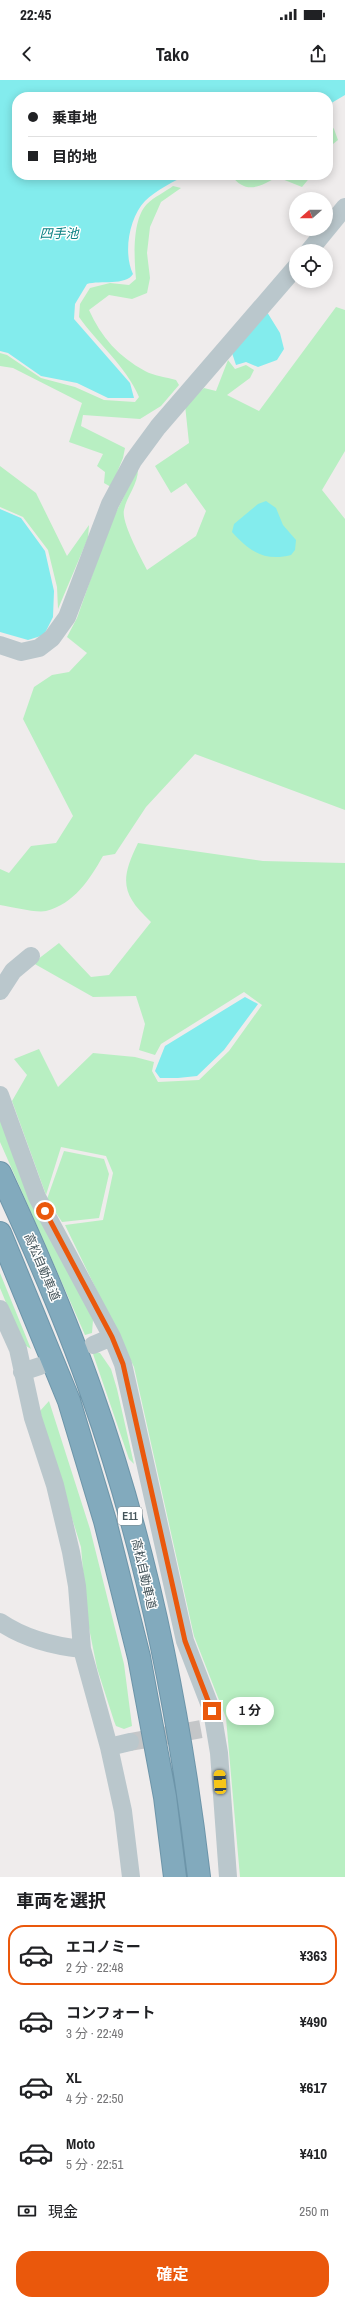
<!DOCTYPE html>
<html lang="ja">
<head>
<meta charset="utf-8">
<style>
  :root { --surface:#fff; --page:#f2f2f2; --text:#202124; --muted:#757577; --line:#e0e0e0; --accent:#ea580c }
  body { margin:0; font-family:"Archivo Narrow","Noto Sans JP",sans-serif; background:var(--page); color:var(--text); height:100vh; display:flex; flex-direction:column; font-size:15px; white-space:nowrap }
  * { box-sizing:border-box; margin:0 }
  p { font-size:13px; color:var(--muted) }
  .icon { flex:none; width:22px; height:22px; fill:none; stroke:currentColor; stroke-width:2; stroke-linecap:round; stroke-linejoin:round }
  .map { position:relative; height:1797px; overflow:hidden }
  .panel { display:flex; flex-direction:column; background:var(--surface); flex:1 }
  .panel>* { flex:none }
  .banner { position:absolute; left:12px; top:12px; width:321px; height:88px; border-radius:16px; box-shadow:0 2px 10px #0003; display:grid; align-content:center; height:88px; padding:0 16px; background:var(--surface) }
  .needle { width:26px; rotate:249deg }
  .buttons { position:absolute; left:289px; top:112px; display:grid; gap:8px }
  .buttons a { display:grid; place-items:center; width:44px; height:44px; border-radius:50%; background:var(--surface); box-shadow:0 2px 10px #0003; font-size:20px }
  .end { position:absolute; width:18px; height:18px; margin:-9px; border:5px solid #ea580c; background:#fff; box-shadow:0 0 0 2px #fff }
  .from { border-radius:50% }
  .bubble { position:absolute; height:28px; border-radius:14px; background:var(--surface); box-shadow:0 2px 10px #0003; font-size:13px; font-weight:700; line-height:28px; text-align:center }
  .car { position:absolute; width:12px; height:24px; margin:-12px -6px; border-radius:5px; box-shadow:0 0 3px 1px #0007; background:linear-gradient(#f5c518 24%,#345 0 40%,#f5c518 0 76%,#345 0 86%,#f5c518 0) }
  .banner b { display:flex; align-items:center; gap:14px; height:38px; font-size:15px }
  .banner b+b { border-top:1px solid var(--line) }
  .banner i { width:10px; height:10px; background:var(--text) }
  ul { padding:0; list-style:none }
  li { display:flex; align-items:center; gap:12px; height:60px; margin:0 8px 6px; padding:0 8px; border:2px solid transparent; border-radius:16px }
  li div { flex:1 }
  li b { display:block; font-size:15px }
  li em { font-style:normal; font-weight:700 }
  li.active { border-color:var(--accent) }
  li>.icon { width:36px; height:36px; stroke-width:1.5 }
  h2 { padding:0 16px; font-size:18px; line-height:48px }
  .pay { display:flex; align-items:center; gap:10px; height:44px; padding:0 16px; font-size:15px }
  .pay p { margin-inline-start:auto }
  .action { display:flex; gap:8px; margin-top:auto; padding:8px 16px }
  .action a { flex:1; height:46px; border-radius:16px; background:var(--accent); color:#fff; font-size:16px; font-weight:700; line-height:46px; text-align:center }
  .status { display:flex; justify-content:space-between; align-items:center; height:28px; padding:0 20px; background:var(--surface); direction:ltr }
  .status svg { height:11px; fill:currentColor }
  header { display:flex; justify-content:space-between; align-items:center; height:52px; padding:0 16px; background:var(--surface); font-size:18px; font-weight:700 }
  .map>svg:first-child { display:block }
</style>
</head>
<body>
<div class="status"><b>22:45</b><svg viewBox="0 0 49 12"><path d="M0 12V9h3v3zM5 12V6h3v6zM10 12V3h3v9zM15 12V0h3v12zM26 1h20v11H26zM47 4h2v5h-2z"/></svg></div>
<header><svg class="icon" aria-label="back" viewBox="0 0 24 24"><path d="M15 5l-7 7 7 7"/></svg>Tako<svg class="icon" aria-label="share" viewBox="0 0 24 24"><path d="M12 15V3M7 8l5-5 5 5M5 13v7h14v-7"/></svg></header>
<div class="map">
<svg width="345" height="1797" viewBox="0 0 345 1797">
  <rect width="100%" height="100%" fill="#efecec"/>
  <!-- green -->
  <path fill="#b8efc2" d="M328,41L334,49L338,60L328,68Z
    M231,95H312L302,107L277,97C259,107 246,115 231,95Z
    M173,106L181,108L161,122L150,147L147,173L150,198L147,213L132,219L109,215L89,230C101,257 119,277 145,291C154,296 166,297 176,300L179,305L161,326L140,339L83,335L81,346L125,368L123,378L111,407L104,403L105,392L97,386L103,374L69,362L82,323L13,288L0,286V273L7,275L41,298L75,307L104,320L135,322L139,317C126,286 98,264 79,237L80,224L90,208L110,203L129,205L136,199C134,178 132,139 147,124C154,117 165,112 173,106Z
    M336,227L345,230V371L322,410L345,439V730L195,674L146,727L115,774L103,776C90,799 74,824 46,831C36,833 12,827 0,825V789L9,793L31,766L56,763L73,736L23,639L34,607L52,595L69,592L87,573L67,557L77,538L110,444L138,389C138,405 127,415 124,430C121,442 141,478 147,490L196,456L206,431L186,403L171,413L155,386L189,363L185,325L204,308L216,311L228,280L235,289L246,285L254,290L250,298L227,315L259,331Z
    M0,386L36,413L67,476L89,445L88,458L58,529L57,507L48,470L23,437L0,427Z
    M138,763L263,781L345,783V1797H240L226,1638L194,1556L134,1287L65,1145L103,1140L113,1093L106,1076L61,1067L46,1115L12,1021L27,995L14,979L39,969L58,1007L93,973L135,977L154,982L152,991L158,1002L199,1000L229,971L262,925L244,912L161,964L155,975L139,970L145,944L136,916L93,917L33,883L59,863L91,897L109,895L151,842C121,814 120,800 138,763Z
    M0,1038L93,1240L92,1253L85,1255L0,1062Z
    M64,1071L104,1079L109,1094L99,1138L62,1142L47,1119Z
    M0,1193L31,1269L23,1264L0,1208Z
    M92,1271L100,1273L111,1289L117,1309L134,1384L129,1379Z
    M49,1321L90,1449L124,1584L132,1646L124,1649L116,1646L114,1641L97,1588L87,1538L81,1467L47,1359L40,1331Z"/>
  <!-- water -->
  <path fill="#83eced" d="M0,0H345V15L328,25V17H17V95H188C175,100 155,111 145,121C129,138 123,173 133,194C126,206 100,200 87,204L75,224L74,239L130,303L134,318H108L77,303L41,296L8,273L0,271Z
    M267,232L280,253L284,269L277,280L258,287L246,282L236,285L232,273Z
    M266,421L276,428L283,445L296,460L295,470L291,475C265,482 249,471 232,452L234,444L258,424Z
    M0,429L21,438L45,471L54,511L53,537L44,555L28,560L0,552Z
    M245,917L258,924L224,970L197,996L178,998H160L155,991L165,966Z"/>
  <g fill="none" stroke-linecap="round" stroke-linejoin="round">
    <!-- minor-tunnel -->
    <path stroke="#c4c6c8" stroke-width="18" stroke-dasharray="18 9" stroke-linecap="butt" d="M130,1662L202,1649"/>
    <!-- highway casing -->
    <g stroke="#6d95a9" stroke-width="24">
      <path id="highway" d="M0,1093C34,1166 66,1239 92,1314C147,1469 180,1634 199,1797
        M0,1153L69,1321L105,1441L139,1577L165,1717L175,1797"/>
    </g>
    <!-- minor -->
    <path stroke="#bac7cc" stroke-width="18" d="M309,171L345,127
      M0,565L21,572L39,568L52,558L67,537L110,424L133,381L158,347L296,187
      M0,911L13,891L31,876
      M0,1015L37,1117L112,1257L123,1284L185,1561L212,1631L219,1673L228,1797
      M0,1229L18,1269L33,1338L55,1405L71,1472L77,1506L82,1569L109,1667L123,1731L131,1797
      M93,1265L112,1257
      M22,1292L40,1286
      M0,1542C25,1559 53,1566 82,1569
      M109,1667L130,1662"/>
    <!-- highway -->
    <use href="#highway" stroke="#82aabd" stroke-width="22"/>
  </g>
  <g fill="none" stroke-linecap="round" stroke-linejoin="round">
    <!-- route -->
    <path stroke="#ea580c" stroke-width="5" d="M45,1131L112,1257L123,1284L185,1561L212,1631"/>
  </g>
  <g text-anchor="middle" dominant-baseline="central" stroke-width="3" stroke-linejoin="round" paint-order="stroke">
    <!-- shield labels -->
    <rect fill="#fff" stroke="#7c878c" stroke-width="1" x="118" y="1427" width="24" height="18" rx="3"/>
    <g font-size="11" font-weight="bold" fill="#44545a">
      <text x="130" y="1436">E11</text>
    </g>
    <!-- street labels -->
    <g font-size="12" fill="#44545a" stroke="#fff">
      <text transform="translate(42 1187) rotate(67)">高松自動車道</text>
      <text transform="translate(144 1494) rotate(77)">高松自動車道</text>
    </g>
    <!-- water labels -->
    <g font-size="13" font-style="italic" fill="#0a8182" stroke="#fff">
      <text x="59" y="153">四手池</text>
    </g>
  </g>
</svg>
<div class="buttons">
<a><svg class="needle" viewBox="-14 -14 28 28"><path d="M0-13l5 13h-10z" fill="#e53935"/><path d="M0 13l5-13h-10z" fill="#757577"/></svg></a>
<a><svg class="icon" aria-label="locate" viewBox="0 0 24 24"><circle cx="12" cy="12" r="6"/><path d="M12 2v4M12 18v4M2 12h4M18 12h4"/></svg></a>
</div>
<i class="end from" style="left:45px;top:1131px"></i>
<i class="end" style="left:212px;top:1631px"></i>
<div class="bubble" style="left:226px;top:1617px;width:48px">1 分</div>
<i class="car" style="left:220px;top:1702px;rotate:357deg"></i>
<div class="banner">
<b><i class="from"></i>乗車地</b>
<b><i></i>目的地</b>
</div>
</div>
<section class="panel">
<h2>車両を選択</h2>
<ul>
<li class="active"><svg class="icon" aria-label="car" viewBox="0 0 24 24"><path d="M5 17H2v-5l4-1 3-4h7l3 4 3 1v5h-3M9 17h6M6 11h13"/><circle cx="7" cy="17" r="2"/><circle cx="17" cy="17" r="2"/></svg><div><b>エコノミー</b><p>2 分 · 22:48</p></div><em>¥363</em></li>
<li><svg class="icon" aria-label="car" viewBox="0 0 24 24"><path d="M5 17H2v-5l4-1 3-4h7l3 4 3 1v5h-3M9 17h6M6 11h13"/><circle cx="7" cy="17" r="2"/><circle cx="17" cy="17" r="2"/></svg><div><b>コンフォート</b><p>3 分 · 22:49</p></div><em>¥490</em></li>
<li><svg class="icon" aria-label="car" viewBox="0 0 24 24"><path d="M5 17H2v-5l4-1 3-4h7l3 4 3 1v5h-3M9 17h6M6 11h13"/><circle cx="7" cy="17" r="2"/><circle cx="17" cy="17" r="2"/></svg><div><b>XL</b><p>4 分 · 22:50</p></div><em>¥617</em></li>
<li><svg class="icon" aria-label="car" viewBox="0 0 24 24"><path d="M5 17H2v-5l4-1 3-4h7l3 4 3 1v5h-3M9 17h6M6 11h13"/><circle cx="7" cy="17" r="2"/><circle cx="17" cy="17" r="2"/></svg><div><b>Moto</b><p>5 分 · 22:51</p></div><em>¥410</em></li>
</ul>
<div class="pay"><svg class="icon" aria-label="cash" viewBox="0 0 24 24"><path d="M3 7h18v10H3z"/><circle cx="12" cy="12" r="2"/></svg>現金<p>250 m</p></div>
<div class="action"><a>確定</a></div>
</section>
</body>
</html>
